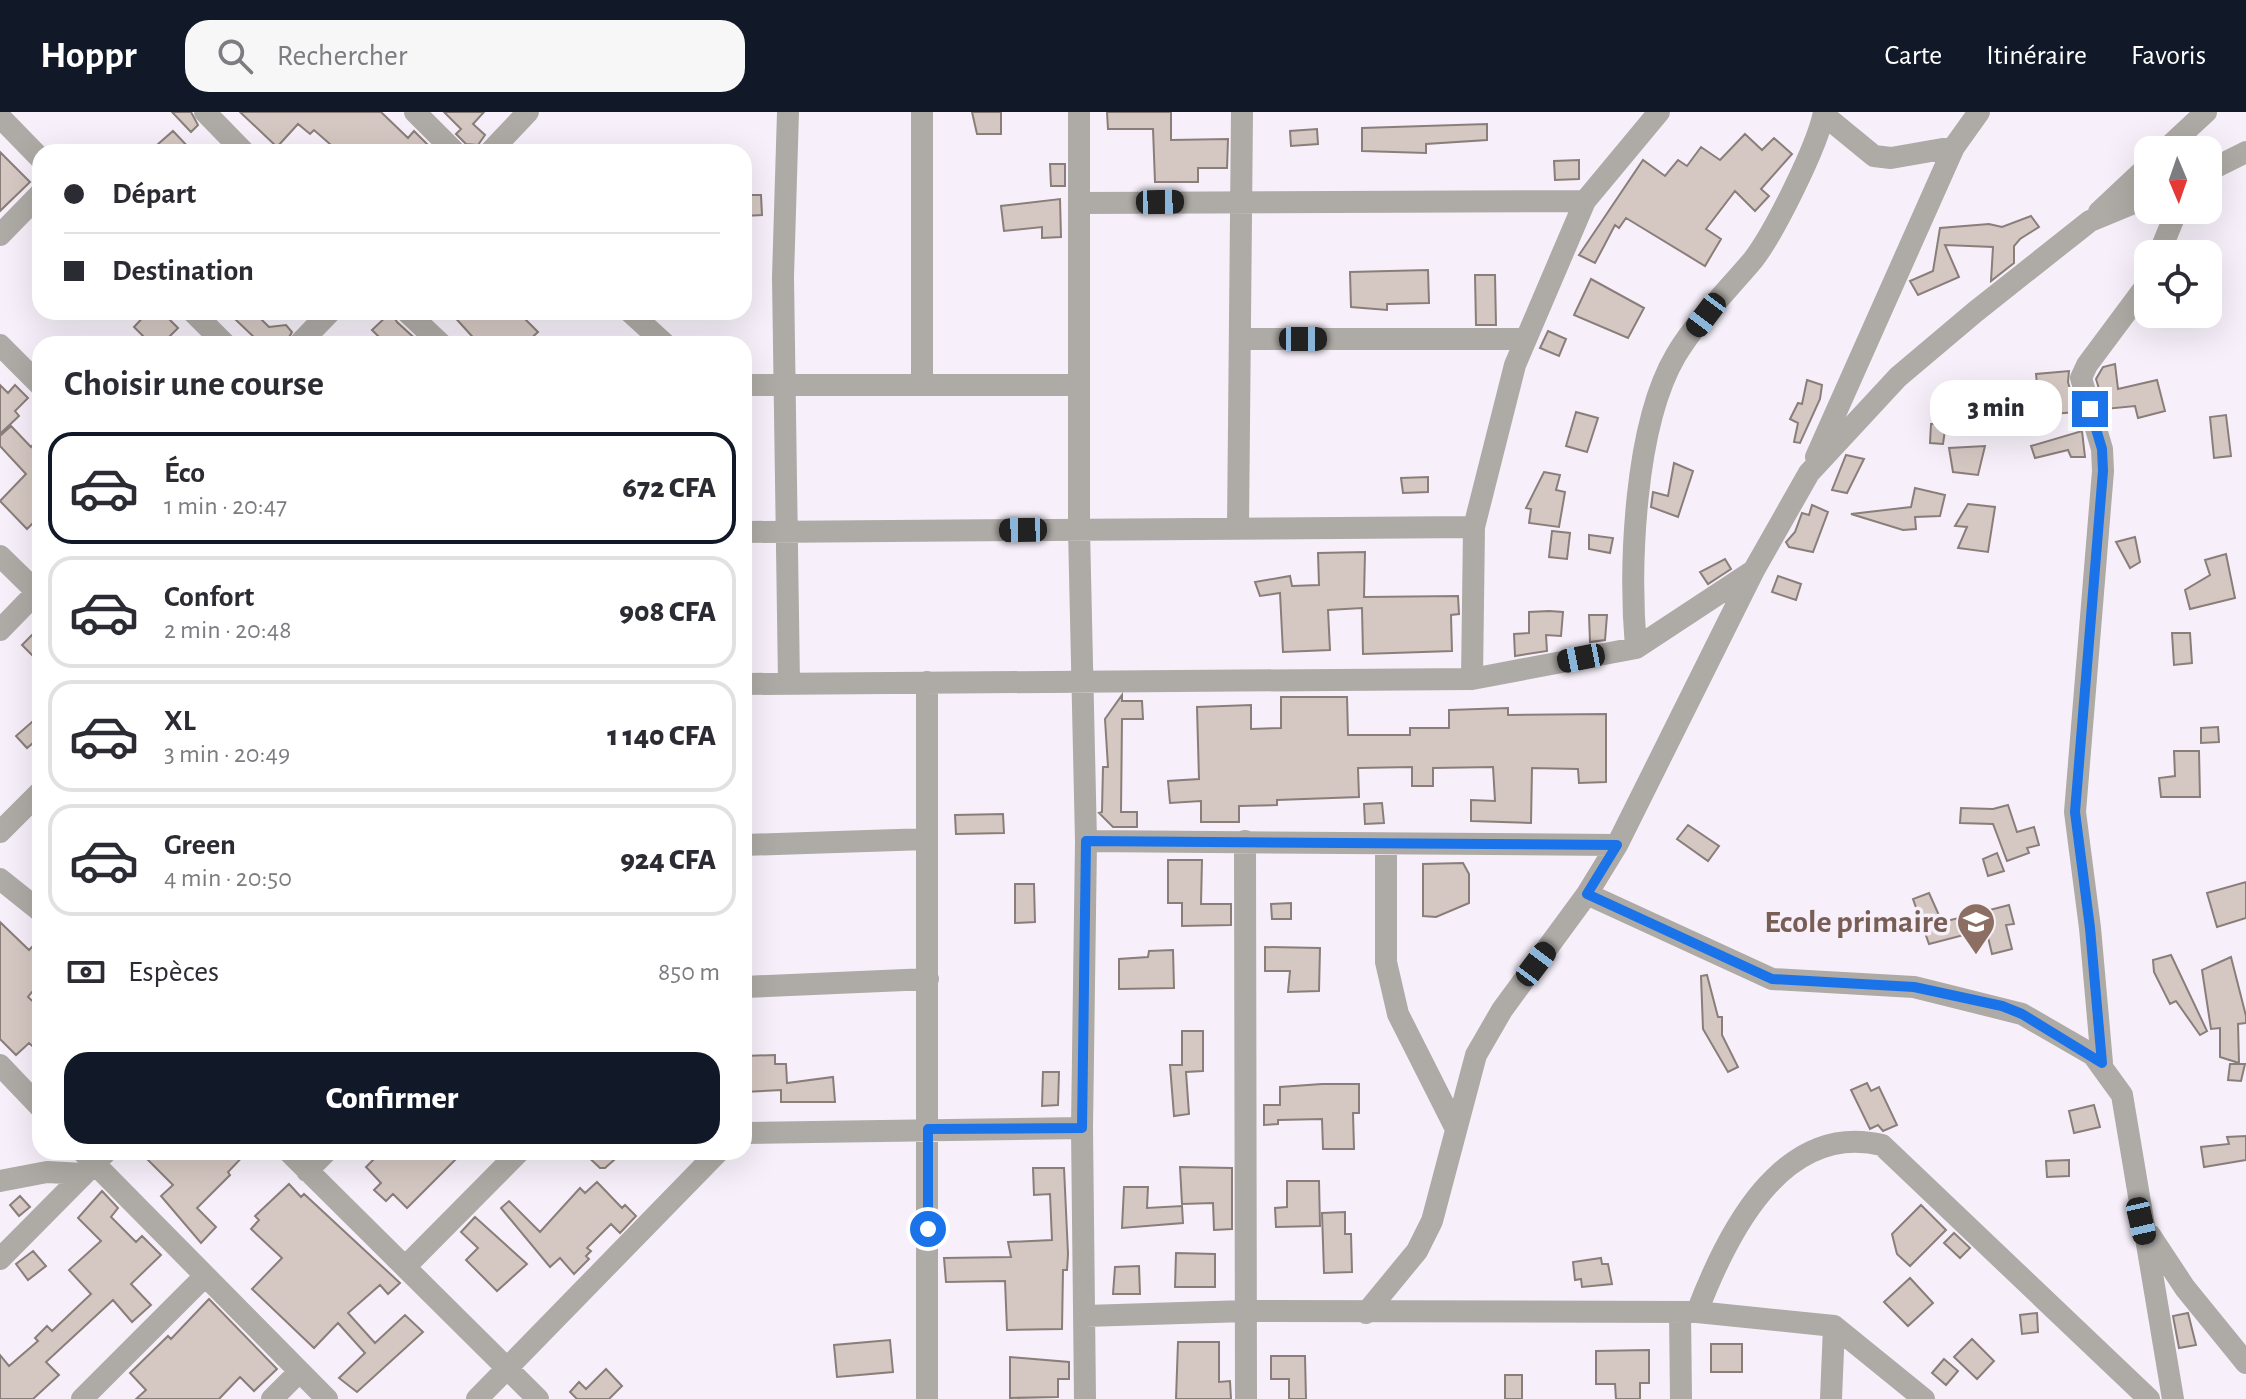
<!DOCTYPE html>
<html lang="fr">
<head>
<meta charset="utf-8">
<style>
  :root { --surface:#fff; --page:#f7f7f7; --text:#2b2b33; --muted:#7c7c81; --line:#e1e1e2; --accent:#111827 }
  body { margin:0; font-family:"Alegreya Sans",sans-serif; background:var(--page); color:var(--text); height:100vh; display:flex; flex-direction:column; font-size:30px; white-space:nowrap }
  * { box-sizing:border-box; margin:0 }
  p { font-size:26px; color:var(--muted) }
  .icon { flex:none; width:44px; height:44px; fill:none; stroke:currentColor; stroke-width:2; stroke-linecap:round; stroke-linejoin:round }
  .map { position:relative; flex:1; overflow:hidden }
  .sheet { position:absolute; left:32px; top:224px; width:720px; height:824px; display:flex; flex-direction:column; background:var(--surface); border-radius:24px; box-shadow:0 8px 32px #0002 }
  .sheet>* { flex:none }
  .top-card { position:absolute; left:32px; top:32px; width:720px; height:176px; border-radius:24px; box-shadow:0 8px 32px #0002; display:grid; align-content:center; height:176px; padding:0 32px; background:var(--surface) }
  .needle { width:52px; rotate:178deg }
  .tools { position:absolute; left:2134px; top:24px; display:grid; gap:16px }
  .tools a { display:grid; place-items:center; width:88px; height:88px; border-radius:16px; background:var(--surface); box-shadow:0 8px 32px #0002; font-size:40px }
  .end { position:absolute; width:36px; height:36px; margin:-18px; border:10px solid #1a73e8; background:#fff; box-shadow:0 0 0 4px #fff }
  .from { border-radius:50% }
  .bubble { position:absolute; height:56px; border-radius:24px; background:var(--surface); box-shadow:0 8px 32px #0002; font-size:26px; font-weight:800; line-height:56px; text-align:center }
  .car { position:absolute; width:24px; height:48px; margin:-24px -12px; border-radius:10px; box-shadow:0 0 6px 2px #0007; background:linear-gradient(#222 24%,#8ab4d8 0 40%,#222 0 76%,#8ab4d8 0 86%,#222 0) }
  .top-card b { display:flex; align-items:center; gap:28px; height:76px; font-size:30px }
  .top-card b+b { border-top:2px solid var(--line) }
  .top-card i { width:20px; height:20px; background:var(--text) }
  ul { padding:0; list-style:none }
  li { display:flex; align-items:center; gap:24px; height:112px; margin:0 16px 12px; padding:0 16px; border:4px solid var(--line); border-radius:24px }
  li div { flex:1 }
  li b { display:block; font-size:30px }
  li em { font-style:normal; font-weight:800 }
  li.active { border-color:var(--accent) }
  li>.icon { width:72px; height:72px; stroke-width:1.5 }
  h2 { padding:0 32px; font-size:36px; line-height:96px }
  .pay { display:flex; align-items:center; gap:20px; height:88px; padding:0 32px; font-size:30px }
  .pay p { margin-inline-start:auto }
  .cta { display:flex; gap:16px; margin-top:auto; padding:16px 32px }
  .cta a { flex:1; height:92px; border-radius:24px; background:var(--accent); color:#fff; font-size:32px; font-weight:800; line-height:92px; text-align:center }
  header { display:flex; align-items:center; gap:48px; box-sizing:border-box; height:112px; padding:0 40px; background:var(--accent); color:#fff }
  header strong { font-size:38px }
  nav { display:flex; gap:44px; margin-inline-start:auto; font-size:28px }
  .search { width:560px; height:72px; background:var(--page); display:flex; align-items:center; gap:20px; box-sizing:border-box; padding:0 28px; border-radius:24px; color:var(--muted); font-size:30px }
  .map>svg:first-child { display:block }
</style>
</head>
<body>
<header>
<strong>Hoppr</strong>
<div class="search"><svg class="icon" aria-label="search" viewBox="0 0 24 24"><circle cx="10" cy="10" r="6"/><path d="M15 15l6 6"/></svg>Rechercher</div>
<nav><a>Carte</a><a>Itinéraire</a><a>Favoris</a></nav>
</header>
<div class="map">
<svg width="2246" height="1287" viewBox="0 0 2246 1287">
  <rect width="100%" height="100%" fill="#f7f0fa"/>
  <!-- building -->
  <path fill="#d5c8c3" stroke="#8a7e7a" stroke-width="2" d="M172,0H191L198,13L191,20Z
    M240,0H381L408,26L414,19L435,40H339L314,18L310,22L298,12L277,35Z
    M444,0H484L473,12L485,23L478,33L466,32L456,22L461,17Z
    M972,0H1001V22H977Z
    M1107,0H1171V28L1228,27L1227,56H1198V70H1155L1153,17H1108Z
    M1487,12V28L1426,32V41L1362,39V16Z
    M1317,17L1318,32L1291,34L1290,19Z
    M173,19L193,40H149Z
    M1745,22L1762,38L1774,26L1792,42L1761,77L1769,84L1755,99L1735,79L1706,117L1721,127L1705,154L1626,106L1619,116L1615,113L1595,151L1579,143L1643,48L1665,64L1678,48L1687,54L1701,35L1720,48Z
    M0,40L30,70L0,99Z
    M1579,48V67L1555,68L1554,49Z
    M1050,52H1065V74H1051Z
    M745,83H761L762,103L745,104Z
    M1060,87L1061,125L1042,126V115L1004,119L1001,94Z
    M2031,104L2039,115L2020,127L2014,134V151L1991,169L1993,135L1945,133L1959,165L1918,183L1910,169L1933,159L1940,116L1989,112L2002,115Z
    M1428,158L1429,191L1387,192V198L1351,195L1350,160Z
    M1475,163H1495L1496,213H1476Z
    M1591,167L1644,196L1628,226L1574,203Z
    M148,200H162L178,216L162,232H151L134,215Z
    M244,200H254L269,215L286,213L292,220L285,232H261L236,208Z
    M391,200L397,210L421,232H386L372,218Z
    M450,200H518L538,220L525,232H479Z
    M1548,219L1566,227L1559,244L1540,236Z
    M2115,252L2118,277L2157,268L2165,299L2138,306L2135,294L2105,297L2096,267L2103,255Z
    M2069,259L2068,270L2076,300L2040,303L2036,262Z
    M1807,268L1822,273L1820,287L1800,331L1794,330L1798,311L1790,307L1798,291L1802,292Z
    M0,273L8,281L15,273L28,286L15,299L19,304L0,322Z
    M1576,300L1598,306L1587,340L1566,334Z
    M2226,303L2231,344L2214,346L2210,305Z
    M1946,311L1943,332L1930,331L1931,312Z
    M11,314L31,335L40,325V404L27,417L0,389L26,362L0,334V324Z
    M2082,319L2085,345H2071L2068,338L2035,346L2031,334Z
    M1985,334L1978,363L1953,360L1949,336Z
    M1846,343L1864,347L1847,381L1832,378Z
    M1674,351L1693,359L1678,405L1651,395L1653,380L1668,384Z
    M1544,360L1560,363L1556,378L1565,380L1559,415L1529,411L1531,397L1526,396Z
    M1428,365V380L1403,381L1401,366Z
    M1915,376L1945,383L1940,404L1915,405L1916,417L1903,418L1851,402L1911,395Z
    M1968,392L1995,395L1988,440L1958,436L1967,415L1955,414Z
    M1812,393L1828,400L1813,440L1789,435L1786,430L1795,420L1802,401L1809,403Z
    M1552,419L1570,421L1567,447L1549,445Z
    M1589,423L1613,426L1610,441L1589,437Z
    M2135,425L2140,450L2130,456L2116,430Z
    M1365,440L1364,485L1458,484L1459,502L1451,503L1452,539L1363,542L1362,496L1328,498L1330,538L1283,540L1280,481L1260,484L1255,470L1290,464L1292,474L1319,473L1318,441Z
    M2226,442L2235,486L2190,497L2185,478L2210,463L2205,448Z
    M1725,447L1731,457L1708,472L1700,460Z
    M1778,464L1801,472L1796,488L1772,480Z
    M1549,499L1563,500L1561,524L1546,523L1547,539L1515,544L1514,522L1529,521V500Z
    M1589,503H1607L1605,528L1590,530Z
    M40,515V551L22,533Z
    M2172,521H2190L2192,551L2174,553Z
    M1122,583V589H1142L1143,607H1122L1121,700H1137V715H1113L1099,701L1102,700L1103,655H1108L1105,607Z
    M1281,585H1347L1348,623H1410V616H1449V598L1508,596V603L1606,602V670L1579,671L1578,657L1532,656L1531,711L1471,709V688L1495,689L1493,655L1433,656V674H1412V655L1358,656L1359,685L1277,688V693L1239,694V710H1201V689L1170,691L1168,669L1199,667L1197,595L1251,593V617L1281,616Z
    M40,603V625L27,636L16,624Z
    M2218,615L2219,630L2201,631V616Z
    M2174,639H2199L2200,685H2161L2159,666L2175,664Z
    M1382,691L1384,711L1365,712L1364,692Z
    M2008,693L2017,720L2034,715L2039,733L2027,736L2029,741L2007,749L1993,712L1960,711L1961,696L1993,697Z
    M1003,702L1004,721L956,722L955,703Z
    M1688,713L1719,734L1708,749L1677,727Z
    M1997,741L2004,759L1988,764L1983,747Z
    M1168,748H1202L1201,792H1231V813L1182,814V791H1168Z
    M1463,751L1469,762V791L1436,805L1423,804V752Z
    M2246,770V806L2217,815L2207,781Z
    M1015,772H1034L1035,810L1015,811Z
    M1929,781L1942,810L1967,804L1964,823L1929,832L1913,787Z
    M1291,791V807H1272L1271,792Z
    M2009,793L2014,812L2006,813L2012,837L1992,842L1982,800Z
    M0,810L29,838L40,827V870L28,885L40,896V941L29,931L16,943L0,927Z
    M1265,835L1320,836L1319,879L1288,880L1290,859H1265Z
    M1173,838L1174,876L1119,877V847L1148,845L1149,839Z
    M2171,843L2207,919L2200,923L2176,889L2170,892L2154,860L2153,848Z
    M2231,845L2246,904V911L2238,912L2239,951L2220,945V916L2211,917L2202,858Z
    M1707,863L1718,905H1722V923L1738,955L1728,960L1703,917L1701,864Z
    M1182,919H1203V959L1186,960L1189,1002L1174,1004L1170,953H1182Z
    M775,943V952H786L787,971L833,965L835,990H781V978L744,980V944Z
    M2230,952H2245L2241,969L2228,968Z
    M1043,960H1059L1058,993L1042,994Z
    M1867,971L1871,979L1879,975L1897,1013L1883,1019L1878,1013L1870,1017L1851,978Z
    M1322,972H1359V1001H1353L1354,1037H1323L1322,1007L1278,1008V1012L1264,1013V993H1280V975Z
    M2094,993L2100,1015L2074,1021L2069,999Z
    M2246,1024V1048L2204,1055L2201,1035L2229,1032L2227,1025Z
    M140,1040H247L228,1060L230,1063L197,1096L216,1115L201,1131L161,1084L173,1073Z
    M381,1040H463L407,1096L393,1082L386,1089L374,1078L381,1071L366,1055Z
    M583,1040H623L605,1056H600Z
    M2069,1048V1064L2047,1065L2046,1049Z
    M1180,1055L1232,1056V1117L1214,1118L1213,1091L1182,1092Z
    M1033,1056H1064L1068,1142L1067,1158H1063L1062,1217L1007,1218L1005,1169L946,1170L944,1146L1011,1145L1008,1130L1052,1128L1050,1082L1034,1083Z
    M1287,1069H1319L1320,1114L1276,1115L1275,1096L1287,1095Z
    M597,1070L622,1096L625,1093L636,1104L620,1121L611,1112L587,1136L591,1139L586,1144L589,1147L574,1162L560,1146L550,1155L501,1096L509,1089L540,1120L580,1076L585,1081Z
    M289,1072L301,1085L304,1082L400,1171L388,1182L380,1173L348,1201L375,1231L405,1203L423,1220L357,1280L339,1266L365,1241L338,1211L314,1236L252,1177L282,1146L251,1117L259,1108L255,1104Z
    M1124,1075H1148L1147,1096L1182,1094L1183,1111L1122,1116Z
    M102,1079L118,1096L111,1105L136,1130L142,1124L161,1143L131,1172L151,1193L132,1210L113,1188L46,1250L59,1263L33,1287H0V1243L9,1254L38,1229L35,1226L47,1214L52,1219L91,1182L69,1158L101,1129L78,1106Z
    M20,1084L30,1095L19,1104L10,1093Z
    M1921,1093L1946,1118L1910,1154L1897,1142L1892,1122Z
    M1345,1100V1122H1351L1352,1160L1324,1161L1322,1101Z
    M475,1105L527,1152L497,1179L466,1148L478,1136L461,1120Z
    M1954,1121L1970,1136L1960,1146L1944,1131Z
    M33,1139L46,1154L28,1168L16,1152Z
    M1176,1141L1215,1142V1175H1175Z
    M1601,1146L1602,1152H1608L1612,1172L1582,1175L1581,1167L1575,1168L1573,1150Z
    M1139,1154L1140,1182H1113L1115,1155Z
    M1910,1166L1933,1191L1908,1214L1884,1190Z
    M209,1187L277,1257L254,1279L240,1265L219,1287H136L146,1278L130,1261L168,1224L171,1227Z
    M2037,1201L2038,1220L2022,1222L2020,1203Z
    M2188,1201L2196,1233L2179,1236L2173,1204Z
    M1972,1227L1994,1249L1977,1267L1954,1245Z
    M890,1228L893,1260L837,1265L834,1233Z
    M1178,1230H1219V1270L1230,1269L1231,1287H1176Z
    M1711,1232H1742V1260H1711Z
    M1649,1238V1271H1640V1287H1616L1615,1272H1596V1239Z
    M1271,1244H1305L1306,1287H1289V1267H1271Z
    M1010,1245L1069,1250V1267H1058V1285L1010,1286Z
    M1944,1247L1958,1259L1946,1273L1932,1261Z
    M606,1257L622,1274L609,1287H577L570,1280L579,1270L586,1277Z
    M1505,1263H1522V1287H1505Z"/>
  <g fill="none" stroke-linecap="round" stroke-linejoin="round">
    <!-- minor -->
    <path stroke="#aeaaa6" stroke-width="22" d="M205,0L244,40
      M415,0L455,40
      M788,0L783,165L789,571
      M922,0V273
      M1079,0V417L1086,729L1082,1016L1085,1287
      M1824,3L1874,44L1891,46L1954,35
      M0,5L40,46
      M2165,38L2206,0
      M490,40L528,0
      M2208,59L2246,40
      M1080,91L1585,89
      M2099,100L2148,54
      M0,123L40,82
      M2159,142L2177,98
      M193,200L225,232
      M407,200L441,232
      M630,200L665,232
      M1240,227H1524
      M299,232L330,200
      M0,233L40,273
      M744,273H1079
      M1816,345L1954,35L1979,0
      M1238,416L1242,0
      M744,420L1474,415
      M0,444L40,483
      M0,518L37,480
      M1636,536C1629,455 1634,314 1676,243C1697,208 1727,179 1753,148C1774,121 1818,33 1824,0
      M1472,567L1474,415L1515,253L1585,89L1659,0
      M927,570V1287
      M744,572L1472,567L1636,536L1753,459
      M0,720L40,680
      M1086,729L1617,733
      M1245,729L1246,1287
      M744,733L927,727
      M1386,733V850L1398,902L1456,1017
      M0,767L40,799
      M1587,782L1772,867L1914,875L2022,902L2093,943L2122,983L2173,1287
      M744,875L928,867
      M2102,951L2090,816L2075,700L2103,359L2102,337L2081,266L2087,253L2148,171
      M0,953L40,995
      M744,1021L1082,1016
      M83,1040L327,1287
      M289,1040L538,1287
      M307,1059L326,1040
      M0,1069L47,1060L84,1062
      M2150,1123L2185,1176L2246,1251
      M0,1147L106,1040
      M406,1154L519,1040
      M1680,1200L1681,1287
      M1697,1200C1726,1124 1781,1009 1882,1033L2149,1287
      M1366,1201L1417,1139L1432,1109L1476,943L1502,898L1587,782L1617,733L1754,458L1809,361L1898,265L1975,200L2090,109L2148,85
      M1085,1204L1246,1199L1697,1200L1834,1214L1924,1287
      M82,1287L205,1164
      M272,1287L299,1260
      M477,1287L718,1040
      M1831,1287L1834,1214"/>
  </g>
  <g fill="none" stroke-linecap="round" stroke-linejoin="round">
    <!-- route -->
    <path stroke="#1a73e8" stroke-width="10" d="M928,1117V1017L1082,1016L1086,729L1617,733L1587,782L1772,867L1914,875L2002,894L2022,902L2102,951L2090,816L2075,700L2103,359L2102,337L2090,297"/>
  </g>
  <!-- icons -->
  <defs>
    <g id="school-pin" transform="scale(2)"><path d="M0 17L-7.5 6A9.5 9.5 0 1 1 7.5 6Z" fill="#8d6e63" stroke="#f7f0fa"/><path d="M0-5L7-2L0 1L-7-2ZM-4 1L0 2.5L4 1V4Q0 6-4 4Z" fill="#fff"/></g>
  </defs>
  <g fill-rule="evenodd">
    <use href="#school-pin" x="1976" y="810"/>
  </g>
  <g text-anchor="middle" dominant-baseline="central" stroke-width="7" stroke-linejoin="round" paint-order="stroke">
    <!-- education labels -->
    <g font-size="32" font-weight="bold" fill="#785e54" stroke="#f7f0fa" text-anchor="end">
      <text x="1948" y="810">Ecole primaire</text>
    </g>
  </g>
</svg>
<div class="tools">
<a><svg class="needle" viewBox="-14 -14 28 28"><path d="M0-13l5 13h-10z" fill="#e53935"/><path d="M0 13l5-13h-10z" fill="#7c7c81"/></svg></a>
<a><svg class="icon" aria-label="locate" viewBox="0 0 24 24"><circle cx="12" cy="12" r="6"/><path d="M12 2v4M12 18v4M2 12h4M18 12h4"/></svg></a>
</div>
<i class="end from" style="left:928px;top:1117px"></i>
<i class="end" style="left:2090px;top:297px"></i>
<div class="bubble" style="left:1930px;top:268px;width:132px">3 min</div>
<i class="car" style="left:1160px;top:90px;rotate:89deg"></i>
<i class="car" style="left:1706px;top:203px;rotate:217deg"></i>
<i class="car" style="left:1303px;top:227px;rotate:90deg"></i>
<i class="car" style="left:1023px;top:418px;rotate:269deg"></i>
<i class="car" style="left:1581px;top:546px;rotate:259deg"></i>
<i class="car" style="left:1536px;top:852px;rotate:37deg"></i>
<i class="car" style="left:2141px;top:1109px;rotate:167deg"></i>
<div class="top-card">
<b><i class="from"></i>Départ</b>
<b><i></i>Destination</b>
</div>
<section class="sheet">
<h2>Choisir une course</h2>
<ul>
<li class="active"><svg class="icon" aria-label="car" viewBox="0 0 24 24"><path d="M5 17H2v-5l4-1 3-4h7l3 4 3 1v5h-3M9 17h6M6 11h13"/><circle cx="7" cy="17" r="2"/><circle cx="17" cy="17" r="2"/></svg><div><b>Éco</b><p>1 min · 20:47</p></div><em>672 CFA</em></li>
<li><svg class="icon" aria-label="car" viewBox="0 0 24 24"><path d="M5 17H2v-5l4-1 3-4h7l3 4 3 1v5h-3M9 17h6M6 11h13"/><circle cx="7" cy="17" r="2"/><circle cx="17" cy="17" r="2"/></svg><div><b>Confort</b><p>2 min · 20:48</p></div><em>908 CFA</em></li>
<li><svg class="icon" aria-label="car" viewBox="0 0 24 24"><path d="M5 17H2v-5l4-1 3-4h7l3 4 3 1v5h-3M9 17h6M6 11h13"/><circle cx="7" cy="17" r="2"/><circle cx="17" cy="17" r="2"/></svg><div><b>XL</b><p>3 min · 20:49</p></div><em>1 140 CFA</em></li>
<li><svg class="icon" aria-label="car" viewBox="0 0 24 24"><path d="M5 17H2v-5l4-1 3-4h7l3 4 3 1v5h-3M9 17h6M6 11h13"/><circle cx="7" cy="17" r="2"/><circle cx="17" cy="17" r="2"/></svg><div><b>Green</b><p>4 min · 20:50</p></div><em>924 CFA</em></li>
</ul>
<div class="pay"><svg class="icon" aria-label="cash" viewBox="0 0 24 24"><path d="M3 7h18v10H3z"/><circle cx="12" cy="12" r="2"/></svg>Espèces<p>850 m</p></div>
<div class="cta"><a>Confirmer</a></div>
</section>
</div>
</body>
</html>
